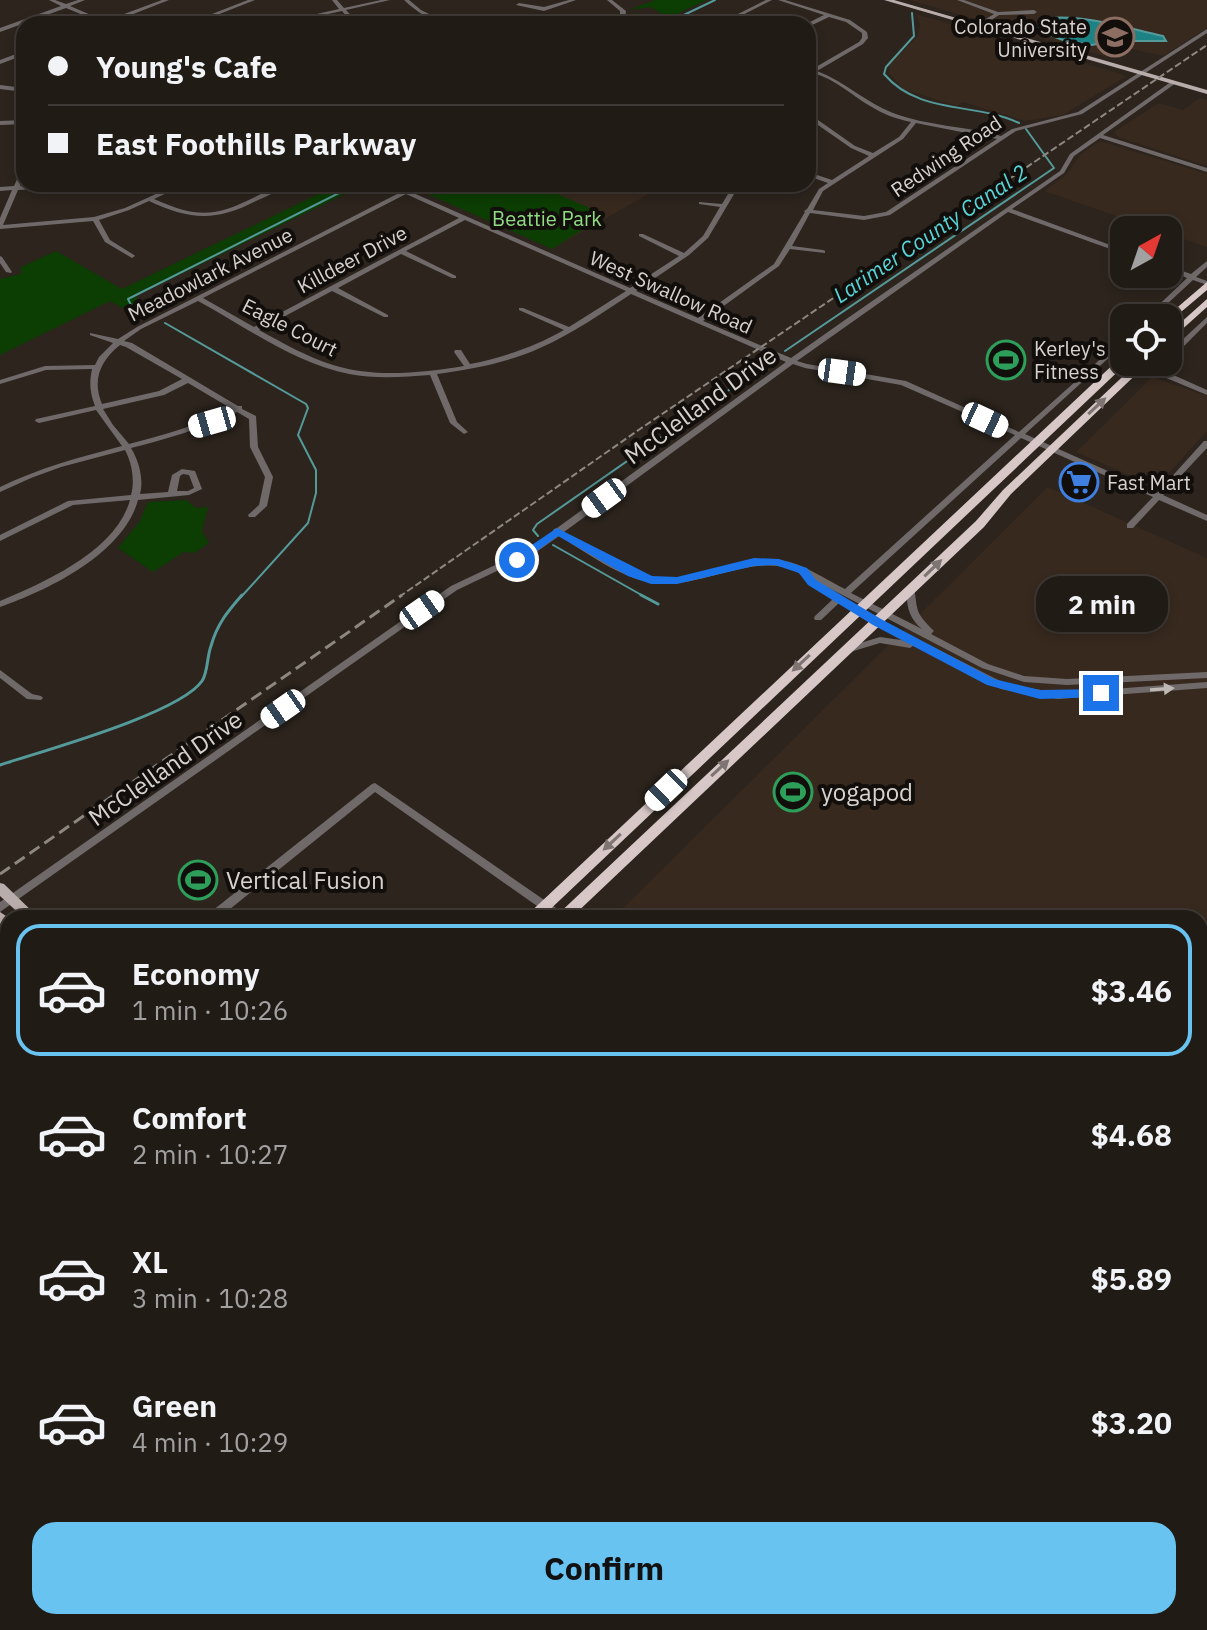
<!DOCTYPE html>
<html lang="en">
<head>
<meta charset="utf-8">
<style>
  :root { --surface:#211b16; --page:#29241f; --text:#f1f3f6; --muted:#a2a1a1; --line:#3e3935; --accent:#69c3f1 }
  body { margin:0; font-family:"IBM Plex Sans",sans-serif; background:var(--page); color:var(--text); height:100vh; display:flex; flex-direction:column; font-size:30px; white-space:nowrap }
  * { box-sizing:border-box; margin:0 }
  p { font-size:26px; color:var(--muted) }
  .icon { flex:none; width:44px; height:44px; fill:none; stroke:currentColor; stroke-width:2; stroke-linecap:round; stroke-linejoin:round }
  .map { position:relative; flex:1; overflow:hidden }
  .panel { position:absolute; left:0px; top:910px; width:1208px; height:720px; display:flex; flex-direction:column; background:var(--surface); border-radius:24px 24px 0 0; box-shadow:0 4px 12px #0003,0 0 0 2px var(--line) }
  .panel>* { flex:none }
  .top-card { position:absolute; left:16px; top:16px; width:800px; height:176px; border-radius:24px; box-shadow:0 4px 12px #0003,0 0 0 2px var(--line); display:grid; align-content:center; height:176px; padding:0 32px; background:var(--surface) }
  .needle { width:52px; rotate:40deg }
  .buttons { position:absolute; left:1110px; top:216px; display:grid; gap:16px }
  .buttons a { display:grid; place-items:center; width:72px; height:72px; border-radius:16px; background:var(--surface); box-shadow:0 4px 12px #0003,0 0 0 2px var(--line); font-size:40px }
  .end { position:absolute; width:36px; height:36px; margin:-18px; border:10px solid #1a73e8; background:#fff; box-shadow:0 0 0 4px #fff }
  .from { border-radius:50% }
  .bubble { position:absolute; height:56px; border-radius:24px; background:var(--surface); box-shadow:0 4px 12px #0003,0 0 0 2px var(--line); font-size:26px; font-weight:800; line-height:56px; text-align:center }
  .car { position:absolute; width:24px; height:48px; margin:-24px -12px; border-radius:10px; box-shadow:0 0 6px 2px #0007; background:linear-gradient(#fff 24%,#345 0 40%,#fff 0 76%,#345 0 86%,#fff 0) }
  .top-card b { display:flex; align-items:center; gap:28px; height:76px; font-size:30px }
  .top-card b+b { border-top:2px solid var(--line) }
  .top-card i { width:20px; height:20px; background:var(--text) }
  ul { padding:14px 0 0; list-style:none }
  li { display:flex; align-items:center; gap:24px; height:132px; margin:0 16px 12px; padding:0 16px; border:4px solid transparent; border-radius:24px }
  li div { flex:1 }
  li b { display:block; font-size:30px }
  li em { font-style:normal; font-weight:800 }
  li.selected { border-color:var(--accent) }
  li>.icon { width:72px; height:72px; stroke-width:1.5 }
  .cta { display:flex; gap:16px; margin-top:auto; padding:16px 32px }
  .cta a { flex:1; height:92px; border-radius:24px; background:var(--accent); color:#111; font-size:32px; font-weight:800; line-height:92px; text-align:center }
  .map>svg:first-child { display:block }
</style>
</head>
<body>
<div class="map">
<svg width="1207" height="1630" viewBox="0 0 1207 1630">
  <rect width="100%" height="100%" fill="#2c241d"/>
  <!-- built -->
  <path fill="#37291e" d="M909,0H1207V28L1163,56L1118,46L1104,56Z
    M916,14L1122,74L1125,77L1063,115L1025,121L963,102L957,106L903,89L889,73L890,64L918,36L920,24Z
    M1199,98L1207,100V166L1118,137L1114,132L1159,103L1183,110Z
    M1100,141L1207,174V247L1168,234V230H1157L1044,191L1066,175L1080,155Z
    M434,184H666L552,249L421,191Z
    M1152,377L1207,396V431L1156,487L1076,452Z
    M1048,487L1207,558V1223L1200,1210V918H613Z
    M8,1079V1414L0,1421V1084Z
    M1200,1284L1207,1302V1594L1200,1595Z
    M313,1622H604L599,1630H308Z
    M831,1622H1096L1099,1630H839Z"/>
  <!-- green -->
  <path fill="#0c3d03" d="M655,0H707L668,18L651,7L629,10Z
    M339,184H365L136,296L138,303L155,312L142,319L110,301L0,355V279L21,274V267L56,251L122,289Z
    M434,184H534L606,215L552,249L421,191Z
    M186,500L196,508L208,507L202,531L209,543L194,553L184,552L153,572L118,548L140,521L148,502Z"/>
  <!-- water -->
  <path fill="#1d8284" stroke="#559a9a" stroke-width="2" d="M1049,18C1088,15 1126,28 1163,36L1166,41H1110L1092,45L1063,40L1030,28Z"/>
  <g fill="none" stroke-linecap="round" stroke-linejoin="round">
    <!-- stream-far2 -->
    <path stroke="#559a9a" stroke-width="2" d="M912,13L914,36L886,67L884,74C919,115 974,102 1019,123
      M665,24L715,0
      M150,314L132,307L128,299L357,184
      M165,323L306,404L308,408L298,435L316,470V493L308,523L241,597
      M785,351L1054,168L1026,129
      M538,536L533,530L537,524L772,360
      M553,545L645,597"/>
    <!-- stream-far1 -->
    <path stroke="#559a9a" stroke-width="3" d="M641,595L658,604
      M0,765C42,751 179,714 202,681C208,672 207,656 211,646C217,624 228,611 242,595"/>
    <!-- stream -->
    <path stroke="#559a9a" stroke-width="4" d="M297,1630L302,1622"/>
    <!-- minor -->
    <path fill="#6f6969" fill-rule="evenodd" d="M49,0H55L66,4L78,0H85L70,6L105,21L162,0H169L108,24H98L100,22L66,8L0,32V28L61,6Z
      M248,0H255L194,24H186Z
      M332,0H337L344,8L381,0H390L346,10L359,24H353L342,11L282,24H272L339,9Z
      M404,0H409L421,10L449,24C432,23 416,11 404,0Z
      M569,0H576L544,11L516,5L519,3L544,7Z
      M607,0H612L626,11L625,19L618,24H612L620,18V11Z
      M766,0H772L725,24H718Z
      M778,0H785L850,20L867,32L868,38L863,44L817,71C844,81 865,102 893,113C927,126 965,126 1001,136L1012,129L1078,112L1207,29V33L1082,114L1016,131L890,215L864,220L810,213L792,246L823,250L825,251V253L790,249L779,266L703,321L791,358L842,322L1060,171L1070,154L1172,81H1176V83L1103,135L1207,168V172L1100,138L1074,156L1064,173L1012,209L1124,250V254L1008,212L797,361L807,364L906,381L1019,432L1124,338V344L1025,434L1157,493L1204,441H1207V448L1163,495L1207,515V521L1159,500L1133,528H1127V524L1153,497L1021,438L851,593L922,629C909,618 906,606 907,589L911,586L914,587C918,613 915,612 934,631L931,634L988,664L1024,676L1067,679L1207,672V678L1067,685L1024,682L982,668L827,587L880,620L1006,684L1058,693L1207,682V688L1058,699L1001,689L914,645L910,648L880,643L847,653L844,652L843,650L844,648L880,637L908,641L874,624L839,603L821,620H815L814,618L815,616L833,599C826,594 818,591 812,586C805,581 802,573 793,570C752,553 698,590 653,583C618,577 588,553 559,536L535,553L457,590L0,912V902L451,586L529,549L553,531L554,529L557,528L786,362L631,294C602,313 572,334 540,348C507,363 472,369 437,374L457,422L468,432L464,434L450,423L430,375C403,377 376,379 349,374C294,363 246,327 198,301L141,329L124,341L132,343L238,406H242V409L256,416L258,447L273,477L267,506L255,517H249L248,515L259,505L265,477L250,447L249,419L237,412C203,428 168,439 131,448C139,461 144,480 140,494L168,492L172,475L182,469L195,471L202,489L189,495L138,500C124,553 49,590 0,607V601C45,582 116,551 130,500L73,505L0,541V535L68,501L131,495C135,481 132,463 125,450L61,467L31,478L0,492V487C39,468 80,457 122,446L96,410L39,423L35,421L36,419L95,406C90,393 89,383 92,369L46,370L0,384V380L45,366L95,365L99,357L113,343L90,335V333L118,339L137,327L401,192L385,184H393L406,189L416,184H424L411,192L630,288L679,256L639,236V234H643L684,253L703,236L720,207L699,204V202L722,204L734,184H740L708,238L689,255L636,291L698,318L774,264L805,212L804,211L807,209L819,189L828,183L808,176V172L832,180L869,156L851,148L808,118V113L855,146L873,153L899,137L911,122C896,119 883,114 870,106C851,95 831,75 809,73V71L859,42L862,38V33L846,22L829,17L808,27V24H806L824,15ZM916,123L997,139L886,212L864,216L813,210L823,191L903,139ZM406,194L459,218L254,327L203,298ZM465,220L626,291L569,327L523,308H519V310L564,330C534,347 504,357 470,364L461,350H455L454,352L464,366C421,373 375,378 333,365C307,357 283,343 259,330L332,291L384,317H388V315L338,288L401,254L452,278H456V276L406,251ZM120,345L126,347L182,379L159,391L102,404C92,380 100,361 120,345ZM793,364L805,368L901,385L1015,435L845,589C829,581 812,570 796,564C748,547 699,586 651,577C619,571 591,547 564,532ZM188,383L232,409C198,425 164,435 129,444L113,425L103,409L164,395ZM183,474L189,475L194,488L188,491H177L180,476Z
      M957,0H964L998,12L1034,10L1037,12L1034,14L999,15L977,29L975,26L994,14Z
      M24,51V55L0,64V60Z
      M0,85L24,88V92L0,89Z
      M24,120V124L0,125V121Z
      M24,168V177L20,186L62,184L82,185L79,187L18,190L3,225L94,217L125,208L178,184H186L154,199C199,219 216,217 259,195C269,190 278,184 289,184C279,191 267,196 256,201C215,222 190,220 149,201L129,210L99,220L110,240L134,255L135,256L132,258L105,242L93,221L0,229V218L12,190L0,191V187L14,186L21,170Z
      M0,256L2,257L12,272L11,273L6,272L0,263Z
      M1207,261V267L1196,277L1207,281V285L1193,280L1152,318H1145L1187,278L1168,270V266L1191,274Z
      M1207,317V323L1171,359H1168V353Z
      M1159,362H1167L1160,369L1207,390V395L1152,372L1151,370Z
      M0,670L32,694L41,696L43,698L41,700L27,699L0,678Z
      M375,783L566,915L567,918H554L375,792L219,918H206L207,915L372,784Z
      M8,1074V1085L0,1089V1078Z
      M1200,1221L1204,1223L1207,1228V1247L1203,1245L1200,1240Z
      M149,1622H168L163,1630H143Z
      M630,1622H646L642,1630H625Z
      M663,1622H679L675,1630H658Z"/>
    <!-- major -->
    <path fill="#b9adac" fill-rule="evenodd" d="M884,0H894L1207,90V94Z
      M0,883L4,884L39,918H24L0,896Z
      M0,912L9,918L8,930L0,925Z
      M754,1622H777L781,1630H758Z
      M798,1622H821L825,1630H802Z"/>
    <!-- highway -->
    <path fill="#d7c8c7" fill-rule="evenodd" d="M1207,282V290L1168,323V318H1165Z
      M1207,299V307L1168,342V334Z
      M1124,357V362H1128L541,918H524L1120,358Z
      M1138,362H1149L1011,494L984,527L571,918H554L976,521L1003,490Z
      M8,1404V1466L0,1470V1408Z"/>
    <!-- rail-far1 -->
    <path stroke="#8d8781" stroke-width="2" stroke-dasharray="7 3" stroke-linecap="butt" d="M399,597L640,429L1207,45"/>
    <!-- rail -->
    <path stroke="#8d8781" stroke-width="3" stroke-dasharray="12 6" stroke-linecap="butt" d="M0,874L402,595"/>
  </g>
  <!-- one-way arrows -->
  <defs><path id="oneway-solid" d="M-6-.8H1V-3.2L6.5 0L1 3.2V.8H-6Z" transform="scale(2)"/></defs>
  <g fill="#7e7472">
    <use href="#oneway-solid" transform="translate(1097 406) rotate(-43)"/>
    <use href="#oneway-solid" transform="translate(933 568) rotate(-44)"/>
    <use href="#oneway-solid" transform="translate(801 663) rotate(137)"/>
    <use href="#oneway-solid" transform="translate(720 768) rotate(-43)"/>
    <use href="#oneway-solid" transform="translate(612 842) rotate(137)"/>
  </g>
  <use fill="#bdb8b4" href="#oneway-solid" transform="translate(1162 689) rotate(-4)"/>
  <!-- route -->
  <path fill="#1a73e8" d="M557,528L652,576L677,577L754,558L779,559L807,568L816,580L881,619L994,679L1040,690L1101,689L1107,693L1101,697L1040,699L987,685L873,625L808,585L799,573L775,565L754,566L677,584H651L628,576L558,536L521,562H514V557Z"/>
  <!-- icons -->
  <defs>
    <g id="university-ring" transform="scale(2)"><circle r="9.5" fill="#120e0b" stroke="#8d6e63" stroke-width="1.5"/><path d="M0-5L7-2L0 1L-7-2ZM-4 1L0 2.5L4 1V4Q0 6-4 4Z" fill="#8d6e63"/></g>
    <g id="stadium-ring" transform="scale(2)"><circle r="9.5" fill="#120e0b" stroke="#2e9e5b" stroke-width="1.5"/><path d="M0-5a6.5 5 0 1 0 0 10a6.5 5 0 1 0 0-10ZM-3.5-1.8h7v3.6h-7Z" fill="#2e9e5b"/></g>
    <g id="supermarket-ring" transform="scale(2)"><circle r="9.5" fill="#120e0b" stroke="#3f7fe0" stroke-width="1.5"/><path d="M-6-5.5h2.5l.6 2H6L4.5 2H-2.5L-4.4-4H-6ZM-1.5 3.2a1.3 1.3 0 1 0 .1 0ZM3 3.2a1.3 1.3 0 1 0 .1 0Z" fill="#3f7fe0"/></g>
  </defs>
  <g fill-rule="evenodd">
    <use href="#university-ring" x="1115" y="37"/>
    <use href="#stadium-ring" x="1006" y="360"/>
    <use href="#supermarket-ring" x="1079" y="482"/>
    <use href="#stadium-ring" x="793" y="792"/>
    <use href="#stadium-ring" x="198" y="880"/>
  </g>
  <g text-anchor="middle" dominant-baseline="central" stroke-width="8" stroke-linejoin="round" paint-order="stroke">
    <!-- far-poi labels -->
    <g font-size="20" fill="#d7d2cd" stroke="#120e0b" text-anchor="start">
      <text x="1087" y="26" text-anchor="end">Colorado State<tspan x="1087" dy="23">University</tspan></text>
      <text x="1034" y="348">Kerley's<tspan x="1034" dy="23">Fitness</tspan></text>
      <text x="1107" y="482">Fast Mart</text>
    </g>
    <!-- far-street labels -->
    <g font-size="20" fill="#d7d2cd" stroke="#120e0b">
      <text transform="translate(946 156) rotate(-34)">Redwing Road</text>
      <text transform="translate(352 259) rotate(-28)">Killdeer Drive</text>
      <text transform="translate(210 274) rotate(-27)">Meadowlark Avenue</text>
      <text transform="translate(671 292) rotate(24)">West Swallow Road</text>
      <text transform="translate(290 327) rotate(27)">Eagle Court</text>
    </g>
    <!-- far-park labels -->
    <g font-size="20" fill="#91db84" stroke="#120e0b">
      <text x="547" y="218">Beattie Park</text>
    </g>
    <!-- far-water labels -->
    <g font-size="22" font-style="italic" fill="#57d5d8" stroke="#120e0b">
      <text transform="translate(930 233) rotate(-34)">Larimer County Canal 2</text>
    </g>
    <!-- street labels -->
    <g font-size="24" fill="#d7d2cd" stroke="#120e0b">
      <text transform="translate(700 405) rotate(-36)">McClelland Drive</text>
      <text transform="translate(165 768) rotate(-35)">McClelland Drive</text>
    </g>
    <!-- poi labels -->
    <g font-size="24" fill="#d7d2cd" stroke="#120e0b" text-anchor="start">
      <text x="821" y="792">yogapod</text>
      <text x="226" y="880">Vertical Fusion</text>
    </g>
  </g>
</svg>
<div class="buttons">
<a><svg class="needle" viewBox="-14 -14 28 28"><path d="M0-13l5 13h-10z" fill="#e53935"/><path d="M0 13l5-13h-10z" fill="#a2a1a1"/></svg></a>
<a><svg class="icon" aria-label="locate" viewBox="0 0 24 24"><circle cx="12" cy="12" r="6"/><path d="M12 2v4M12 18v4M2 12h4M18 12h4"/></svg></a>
</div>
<i class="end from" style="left:517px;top:560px"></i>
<i class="end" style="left:1101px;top:693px"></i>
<div class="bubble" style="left:1036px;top:576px;width:132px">2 min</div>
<i class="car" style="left:842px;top:372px;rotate:98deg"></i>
<i class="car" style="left:985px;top:420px;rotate:115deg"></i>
<i class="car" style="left:212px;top:422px;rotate:254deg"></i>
<i class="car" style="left:604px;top:498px;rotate:234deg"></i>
<i class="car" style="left:422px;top:610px;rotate:55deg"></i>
<i class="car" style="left:283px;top:709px;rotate:235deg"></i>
<i class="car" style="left:666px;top:790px;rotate:226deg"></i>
<div class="top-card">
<b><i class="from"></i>Young's Cafe</b>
<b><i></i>East Foothills Parkway</b>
</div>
<section class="panel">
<ul>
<li class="selected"><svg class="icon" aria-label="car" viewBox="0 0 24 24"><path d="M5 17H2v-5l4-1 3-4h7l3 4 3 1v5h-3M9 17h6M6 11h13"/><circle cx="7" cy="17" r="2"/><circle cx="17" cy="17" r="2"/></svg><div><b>Economy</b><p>1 min · 10:26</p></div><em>$3.46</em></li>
<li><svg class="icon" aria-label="car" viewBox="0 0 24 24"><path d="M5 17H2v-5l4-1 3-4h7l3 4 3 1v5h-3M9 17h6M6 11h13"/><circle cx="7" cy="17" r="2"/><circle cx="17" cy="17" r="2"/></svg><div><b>Comfort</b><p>2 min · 10:27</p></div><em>$4.68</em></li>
<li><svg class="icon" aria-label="car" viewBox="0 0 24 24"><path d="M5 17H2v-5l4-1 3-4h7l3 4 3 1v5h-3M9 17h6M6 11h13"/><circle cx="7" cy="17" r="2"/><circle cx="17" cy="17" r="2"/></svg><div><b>XL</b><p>3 min · 10:28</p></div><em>$5.89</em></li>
<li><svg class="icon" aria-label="car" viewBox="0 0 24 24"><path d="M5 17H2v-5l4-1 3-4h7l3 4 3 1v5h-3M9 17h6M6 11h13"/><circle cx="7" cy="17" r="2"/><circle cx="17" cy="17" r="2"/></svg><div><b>Green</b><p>4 min · 10:29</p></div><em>$3.20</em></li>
</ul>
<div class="cta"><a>Confirm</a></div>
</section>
</div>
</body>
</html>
